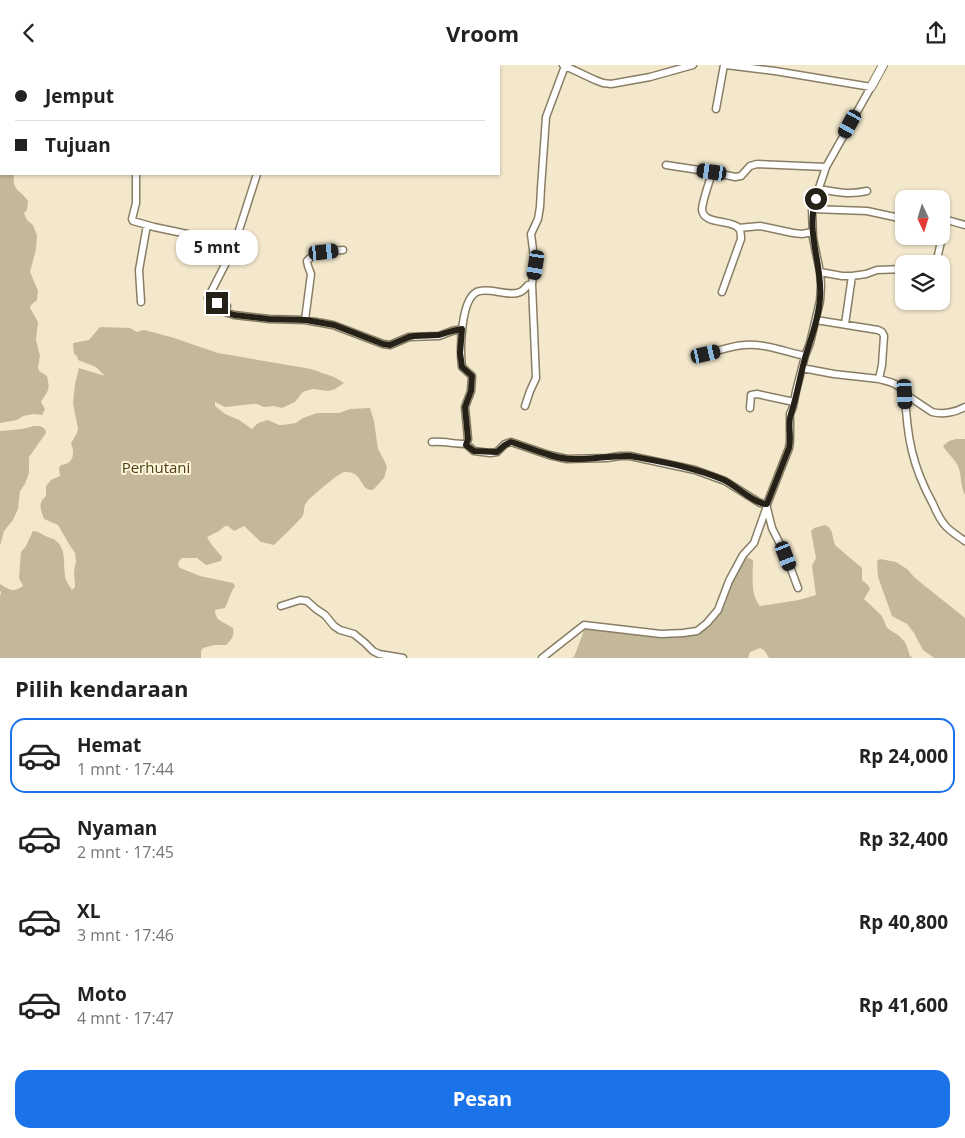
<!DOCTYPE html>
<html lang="id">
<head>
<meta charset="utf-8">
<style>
  :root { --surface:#fff; --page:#f2f2f2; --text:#222; --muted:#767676; --line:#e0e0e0; --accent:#1a73e8 }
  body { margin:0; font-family:"Open Sans",sans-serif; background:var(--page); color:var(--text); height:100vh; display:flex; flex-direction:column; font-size:19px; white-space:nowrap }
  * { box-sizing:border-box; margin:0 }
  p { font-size:16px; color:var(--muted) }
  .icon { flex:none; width:28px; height:28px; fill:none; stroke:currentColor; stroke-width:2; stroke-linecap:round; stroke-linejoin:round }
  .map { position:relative; height:593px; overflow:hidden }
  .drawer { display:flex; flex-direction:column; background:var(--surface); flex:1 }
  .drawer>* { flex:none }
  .banner { position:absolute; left:0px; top:0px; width:500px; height:110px; box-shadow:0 1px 4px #0004; display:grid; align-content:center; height:110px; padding:0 15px; background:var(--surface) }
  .needle { width:32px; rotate:176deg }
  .controls { position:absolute; left:895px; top:125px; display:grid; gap:10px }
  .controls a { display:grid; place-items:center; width:55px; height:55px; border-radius:10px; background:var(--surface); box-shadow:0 1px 4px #0004; font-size:25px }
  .end { position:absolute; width:22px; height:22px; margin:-11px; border:6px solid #252117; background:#fff; box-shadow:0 0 0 2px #fff }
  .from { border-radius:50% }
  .bubble { position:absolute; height:35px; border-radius:15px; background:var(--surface); box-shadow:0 1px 4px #0004; font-size:16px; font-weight:700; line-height:35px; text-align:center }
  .car { position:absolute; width:15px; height:30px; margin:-15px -8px; border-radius:6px; box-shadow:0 0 4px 1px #0007; background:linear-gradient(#222 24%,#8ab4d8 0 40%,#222 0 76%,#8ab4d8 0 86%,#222 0) }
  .banner b { display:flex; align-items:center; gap:18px; height:48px; font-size:19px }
  .banner b+b { border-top:1px solid var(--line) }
  .banner i { width:12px; height:12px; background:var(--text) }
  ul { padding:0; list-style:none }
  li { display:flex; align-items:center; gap:15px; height:75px; margin:0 10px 8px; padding:0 5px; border:2px solid transparent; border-radius:15px }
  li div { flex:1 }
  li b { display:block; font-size:19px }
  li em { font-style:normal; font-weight:700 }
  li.selected { border-color:var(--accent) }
  li>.icon { width:45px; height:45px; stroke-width:1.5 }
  h2 { padding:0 15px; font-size:22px; line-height:60px }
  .button { display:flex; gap:10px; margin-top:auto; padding:10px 15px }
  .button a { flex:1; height:58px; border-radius:15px; background:var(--accent); color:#fff; font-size:20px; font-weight:700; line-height:58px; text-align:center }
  header { display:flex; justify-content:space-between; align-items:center; height:65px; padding:0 15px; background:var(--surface); font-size:22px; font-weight:700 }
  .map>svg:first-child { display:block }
</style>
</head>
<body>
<header><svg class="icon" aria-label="back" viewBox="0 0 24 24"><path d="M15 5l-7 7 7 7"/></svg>Vroom<svg class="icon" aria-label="share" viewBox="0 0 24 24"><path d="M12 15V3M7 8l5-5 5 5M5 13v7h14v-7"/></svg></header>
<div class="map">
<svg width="965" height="593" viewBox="0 0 965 593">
  <rect width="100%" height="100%" fill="#f3e8cc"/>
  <!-- green -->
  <path fill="#c3b899" d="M0,67L1,68V109H14C12,127 20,124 28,136L27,145L24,148L27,155L33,160L37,171L36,184L30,207L38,226L37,235L31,240L30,243L38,257L36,275L40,291L38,302L39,306L47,311C48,316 50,323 47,327C45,331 43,333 41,337L45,344L42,350L34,349L23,351L17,355L0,358Z
    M100,262L130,263L137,267L144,265L171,272L218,288L311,304L334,312L344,318L335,324L328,326L313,324L305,326L302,328L295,337L282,343L274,341L264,342L257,339H253L225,342L215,337V341L225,349L239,355L252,364L258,358L268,355L279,360H283L296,358L303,353L317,348H339L350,344L370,343L374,356L378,384L384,395L387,402L384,413L373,425C359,426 364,407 346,407C344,407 343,407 342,408C338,409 308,434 306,438C303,442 305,448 302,452C293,462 283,471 274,480L261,477L244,461L234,466L228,461H225L219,466L207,472L211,479L222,492L221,496L206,500L197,493H182L179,496L178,500L180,503L200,511L233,518L235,521C230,528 229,535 225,543L215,545C215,557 225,557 233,563C235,571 231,575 226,580H215L203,583L201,586V593H0V531L1,527L0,526V519C10,525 13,528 23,521L19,513L21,487L26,481L33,466C39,466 42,470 48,472C51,474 53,473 55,475C67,484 63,498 65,510C65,515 69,520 72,525L75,522L74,507L76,496L75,488L69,479L58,460L44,454C41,445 37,438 46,431V421L51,415L60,411L59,403L61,400C74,399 75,388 71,378L77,368L78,364L73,338L75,319L79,303L105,311L96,302L78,295L77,291L74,289L73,278L89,275Z
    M34,361C40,361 45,361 46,368L29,392V408L25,419L20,426L18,444L13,455L4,466L0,481V366L22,364Z
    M956,374H965V430C960,421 962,411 958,401C955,394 947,388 943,381L949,376Z
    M825,460C835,464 831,474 836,481L862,503V515L868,520L870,524L864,534L882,551L887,563L898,570L904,576L906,579L910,591L913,593H769L764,585L760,583L750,587L748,593H571L574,592L585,563L683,570L709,559L744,491L753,495C753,510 750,529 760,541L799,535L816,530L812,501L816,493L811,466L814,463Z
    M880,494L896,497L907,504L915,513L965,553V593H934L923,585L914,568L907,559L892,551L878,512L877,496Z"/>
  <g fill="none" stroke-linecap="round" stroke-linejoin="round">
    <!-- minor casing -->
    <g stroke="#887e64" stroke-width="9">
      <path id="minor" d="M563,0L595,15L603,18L611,19L650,12L693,0
        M130,1V0
        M716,44L724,0
        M666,100L712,107L735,112L741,111L750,101L757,99L826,102
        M712,107C710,116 702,136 702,145C704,160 730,154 739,163C741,166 741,171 741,174L722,227
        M136,109V138L132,154L133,156L154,162L211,174L233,184
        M257,109L233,184L208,233L212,237L223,238L227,241L225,247L234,250L269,254L305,255L333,260L383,279L390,280L409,272L439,271L452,266L462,264
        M819,124C835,127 850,130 867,126
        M812,144L867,146L904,154
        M738,163L760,161L793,168L802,169L812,167
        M941,163H944L946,156L947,155L965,160
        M936,199L944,163
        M820,207L842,211H852L866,209L877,205L904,204
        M141,237L139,205L147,160
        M305,255L311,209L308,201L307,196C316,185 330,186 343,185
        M816,255L878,265L882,267L884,271L882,300L879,314C890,317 899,318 905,329C907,372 912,401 933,439C936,446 939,453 944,459C949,466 958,471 965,476
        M845,259L852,211
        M699,290C714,288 729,281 744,280C764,278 786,287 805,291
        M802,303L834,309L879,314
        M905,329L932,347C943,350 956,347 965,342
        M525,341L530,326L536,313L532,219L535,200L531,169L538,154L540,142L541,123L546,52L565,1
        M750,343L751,330L757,329L794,337
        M432,377C443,376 454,379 466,379L468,374L465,342L471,326L472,311L462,302C460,286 460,229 480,226C492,223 512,233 522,226C525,224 526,222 528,220L532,219
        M466,379L474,386L490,388L497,387L505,379L511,377L549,390L567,394L607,393L620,391H630L695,405L725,416L760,438L767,439
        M767,443L772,463L786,491L798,523
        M281,541L300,535L307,536L316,544L325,550L334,561L340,565L354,569L365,578L373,586L379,589L403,593
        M542,593L584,560L661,569L683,568L697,566L707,558L718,545L729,516L743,490L754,478L767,441V439L789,383L790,376V349L793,342L796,326L805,291L810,278L820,236L821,221L820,207L813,173L812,144L826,102L871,22L775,6L726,0"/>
    </g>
    <!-- major casing -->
    <g stroke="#887e64" stroke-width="10">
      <path id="major" d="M871,22L883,0"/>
    </g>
    <!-- minor -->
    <use href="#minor" stroke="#fff" stroke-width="6"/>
    <!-- major -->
    <use href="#major" stroke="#fff" stroke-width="8"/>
  </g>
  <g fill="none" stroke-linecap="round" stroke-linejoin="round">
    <!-- route -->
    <path stroke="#252117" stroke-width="6" d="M217,238H223L227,241L225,247L234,250L269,254L306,255L334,260L383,279L390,280L409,272L414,271L439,270L452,266L462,264L460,288L462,302L472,311L471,326L465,342L468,374L466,380L474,386L497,387L505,380L511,377C531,383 551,393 571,394C591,395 611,390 630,391C662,397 694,402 724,415C735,420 756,440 767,439L789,383C792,372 787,359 791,349C797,331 800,311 805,293C811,273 819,253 820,233C823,200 805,167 816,134"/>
  </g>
  <g text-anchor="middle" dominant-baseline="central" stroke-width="4" stroke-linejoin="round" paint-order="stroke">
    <!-- park labels -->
    <g font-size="15" fill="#4c3e0e" stroke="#fef6df">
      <text x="156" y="402">Perhutani</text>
    </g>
  </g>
</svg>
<div class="controls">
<a><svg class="needle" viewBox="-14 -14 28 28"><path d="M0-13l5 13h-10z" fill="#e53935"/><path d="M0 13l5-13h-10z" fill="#767676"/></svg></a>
<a><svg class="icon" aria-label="layers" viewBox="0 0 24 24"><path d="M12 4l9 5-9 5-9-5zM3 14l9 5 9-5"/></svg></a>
</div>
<i class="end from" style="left:816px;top:134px"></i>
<i class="end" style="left:217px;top:238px"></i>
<div class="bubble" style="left:176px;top:165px;width:82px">5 mnt</div>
<i class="car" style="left:850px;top:59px;rotate:209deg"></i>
<i class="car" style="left:712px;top:107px;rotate:278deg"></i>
<i class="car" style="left:324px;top:187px;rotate:84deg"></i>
<i class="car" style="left:536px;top:200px;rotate:189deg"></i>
<i class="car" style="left:706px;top:289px;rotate:77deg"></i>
<i class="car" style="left:905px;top:329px;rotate:177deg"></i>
<i class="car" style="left:786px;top:491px;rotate:159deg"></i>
<div class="banner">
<b><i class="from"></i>Jemput</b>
<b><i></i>Tujuan</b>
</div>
</div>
<section class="drawer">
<h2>Pilih kendaraan</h2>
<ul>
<li class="selected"><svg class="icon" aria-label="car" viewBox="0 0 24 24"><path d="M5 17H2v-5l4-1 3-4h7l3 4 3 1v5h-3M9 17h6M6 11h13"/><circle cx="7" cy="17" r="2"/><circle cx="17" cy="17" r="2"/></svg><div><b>Hemat</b><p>1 mnt · 17:44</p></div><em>Rp 24,000</em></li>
<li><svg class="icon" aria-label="car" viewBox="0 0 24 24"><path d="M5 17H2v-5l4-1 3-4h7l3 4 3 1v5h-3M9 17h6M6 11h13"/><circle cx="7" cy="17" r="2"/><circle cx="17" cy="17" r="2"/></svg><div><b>Nyaman</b><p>2 mnt · 17:45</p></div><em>Rp 32,400</em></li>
<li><svg class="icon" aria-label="car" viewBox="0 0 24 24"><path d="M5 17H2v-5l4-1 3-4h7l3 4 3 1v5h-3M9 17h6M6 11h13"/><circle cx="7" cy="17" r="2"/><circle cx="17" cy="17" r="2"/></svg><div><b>XL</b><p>3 mnt · 17:46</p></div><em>Rp 40,800</em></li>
<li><svg class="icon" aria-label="car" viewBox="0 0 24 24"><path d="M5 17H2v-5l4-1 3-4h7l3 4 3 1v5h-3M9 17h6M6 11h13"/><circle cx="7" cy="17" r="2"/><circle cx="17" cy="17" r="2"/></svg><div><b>Moto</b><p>4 mnt · 17:47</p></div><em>Rp 41,600</em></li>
</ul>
<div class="button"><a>Pesan</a></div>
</section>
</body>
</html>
